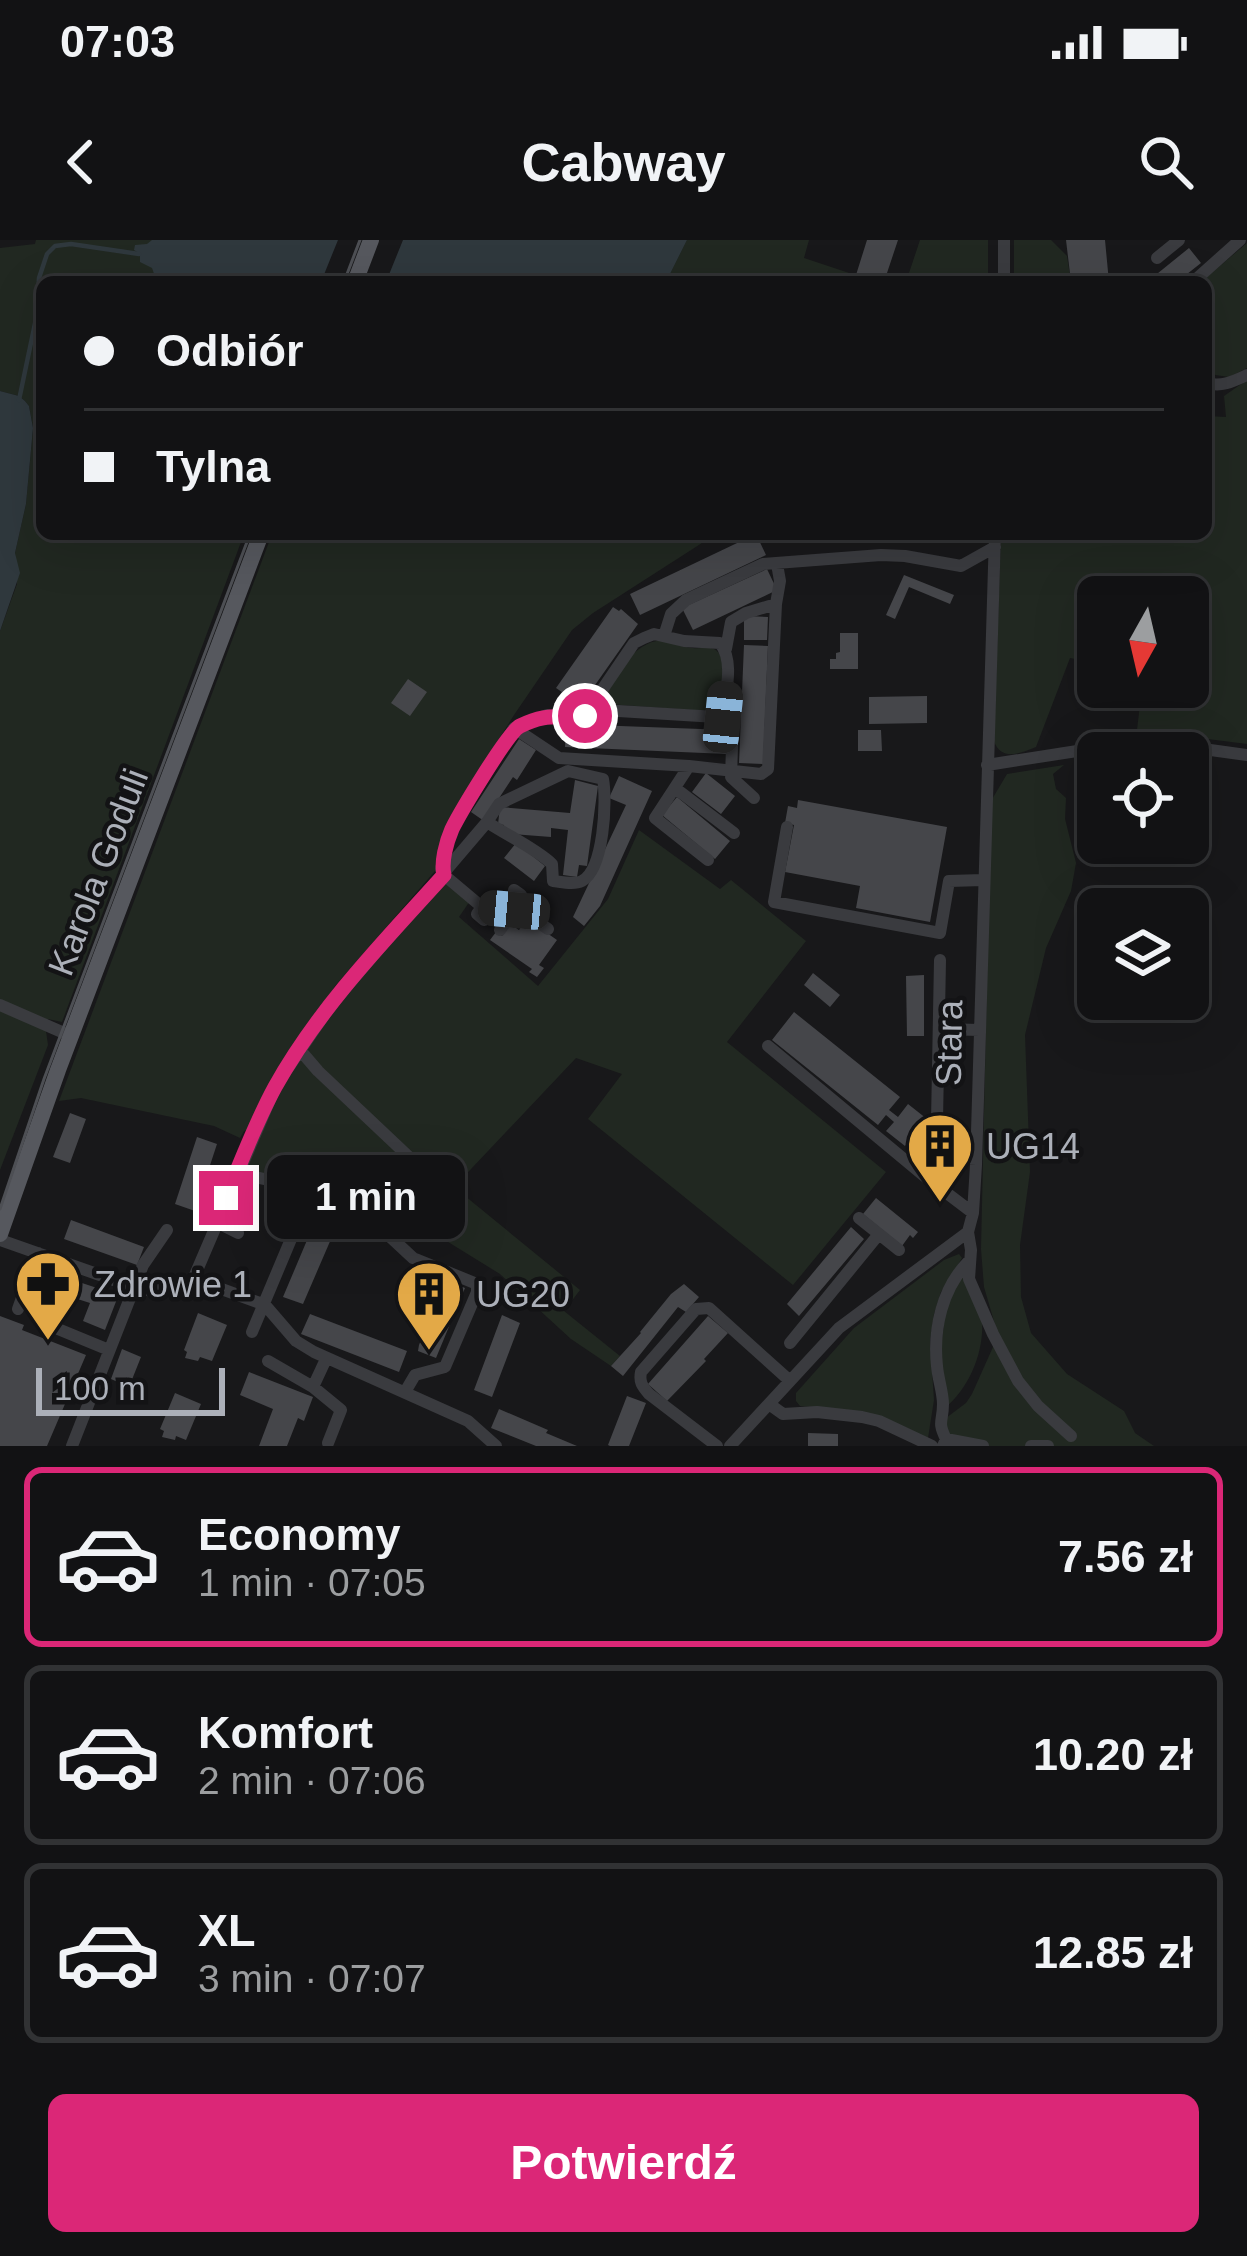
<!DOCTYPE html>
<html lang="pl">
<head>
<meta charset="utf-8">
<style>
  :root { --surface:#121214; --page:#1f2022; --text:#f1f3f6; --muted:#9c9ea0; --line:#313234; --accent:#db2777 }
  body { margin:0; font-family:Helvetica,sans-serif; background:var(--page); color:var(--text); height:100vh; display:flex; flex-direction:column; font-size:45px; white-space:nowrap }
  * { box-sizing:border-box; margin:0 }
  p { font-size:39px; color:var(--muted) }
  .icon { flex:none; width:66px; height:66px; fill:none; stroke:currentColor; stroke-width:2; stroke-linecap:round; stroke-linejoin:round }
  .map { position:relative; height:1206px; overflow:hidden }
  .details { display:flex; flex-direction:column; background:var(--surface); flex:1 }
  .details>* { flex:none }
  .guide { position:absolute; left:36px; top:36px; width:1176px; height:264px; border-radius:18px; box-shadow:0 12px 48px #0002,0 0 0 3px var(--line); display:grid; align-content:center; height:264px; padding:0 48px; background:var(--surface) }
  .needle { width:78px; rotate:188deg }
  .buttons { position:absolute; left:1077px; top:336px; display:grid; gap:24px }
  .buttons a { display:grid; place-items:center; width:132px; height:132px; border-radius:18px; background:var(--surface); box-shadow:0 12px 48px #0002,0 0 0 3px var(--line); font-size:60px }
  .scale { position:absolute; left:36px; bottom:30px; width:189px; box-sizing:border-box; padding-left:12px; border:6px solid #acb0b9; border-top:0; font-size:33px; line-height:42px; white-space:nowrap; color:#acb0b9; -webkit-text-stroke:9px #131315; paint-order:stroke }
  .end { position:absolute; width:54px; height:54px; margin:-27px; border:15px solid #db2777; background:#fff; box-shadow:0 0 0 6px #fff }
  .from { border-radius:50% }
  .bubble { position:absolute; height:84px; border-radius:18px; background:var(--surface); box-shadow:0 12px 48px #0002,0 0 0 3px var(--line); font-size:39px; font-weight:600; line-height:84px; text-align:center }
  .car { position:absolute; width:36px; height:72px; margin:-36px -18px; border-radius:15px; box-shadow:0 0 9px 3px #0007; background:linear-gradient(#222 24%,#8ab4d8 0 40%,#222 0 76%,#8ab4d8 0 86%,#222 0) }
  .guide b { display:flex; align-items:center; gap:42px; height:114px; font-size:45px }
  .guide b+b { border-top:3px solid var(--line) }
  .guide i { width:30px; height:30px; background:var(--text) }
  ul { padding:21px 0 0; list-style:none }
  li { display:flex; align-items:center; gap:36px; height:180px; margin:0 24px 18px; padding:0 24px; border:6px solid var(--line); border-radius:18px }
  li div { flex:1 }
  li b { display:block; font-size:45px }
  li em { font-style:normal; font-weight:600 }
  li.on { border-color:var(--accent) }
  li>.icon { width:108px; height:108px; stroke-width:1.5 }
  .cta { display:flex; gap:24px; margin-top:auto; padding:24px 48px }
  .cta a { flex:1; height:138px; border-radius:18px; background:var(--accent); color:#fff; font-size:48px; font-weight:600; line-height:138px; text-align:center }
  .status { display:flex; justify-content:space-between; align-items:center; height:84px; padding:0 60px; background:var(--surface); direction:ltr }
  .status svg { height:33px; fill:currentColor }
  header { display:flex; justify-content:space-between; align-items:center; height:156px; padding:0 48px; background:var(--surface); font-size:54px; font-weight:600 }
  .map>svg:first-child { display:block }
</style>
</head>
<body>
<div class="status"><b>07:03</b><svg viewBox="0 0 49 12"><path d="M0 12V9h3v3zM5 12V6h3v6zM10 12V3h3v9zM15 12V0h3v12zM26 1h20v11H26zM47 4h2v5h-2z"/></svg></div>
<header><svg class="icon" aria-label="back" viewBox="0 0 24 24"><path d="M15 5l-7 7 7 7"/></svg>Cabway<svg class="icon" aria-label="search" viewBox="0 0 24 24"><circle cx="10" cy="10" r="6"/><path d="M15 15l6 6"/></svg></header>
<div class="map">
<svg width="1247" height="1206" viewBox="0 0 1247 1206">
  <rect width="100%" height="100%" fill="#18181a"/>
  <!-- green -->
  <path fill="#212821" d="M36,0H170L177,42H42V294H244L62,782L48,779L46,791L48,805L0,930V391L17,344L15,313L26,264L33,188L29,166L25,161L19,156L0,151V8L35,4Z
    M687,0H809L804,18L876,42H666Z
    M920,0H988V42H906Z
    M1014,0H1051L1067,16L1071,42H1014Z
    M1247,3V128L1229,137L1209,134L1206,130V42H1201Z
    M1247,140V504L1137,490L1142,447H1188V357H1098V423L1070,418L1036,507C1019,514 1001,521 994,501L1001,294H1206V176L1226,177L1224,156Z
    M272,294H716L593,373L572,390L514,475L457,566L449,582L441,624L335,746L271,843L252,888L244,891L240,898L214,886L81,858L59,861Z
    M662,400C672,403 682,407 693,408C700,409 708,406 714,409C731,418 720,456 715,468L708,471L607,464L604,458C619,434 631,403 662,400Z
    M1064,525L1053,534L1056,549L1066,558L1065,579L1076,623L1071,651L1046,708L1025,795L1030,932L1020,1005L1021,1057L1031,1093L1067,1134L1124,1171L1135,1193L1154,1206H942L946,1178L966,1163L972,1154L993,1107L996,1088L984,1047L981,1009L991,561L1007,534Z
    M639,590L720,649L731,640L806,701L727,802L886,932L793,1045L588,879L622,834L576,818L454,947L580,1050L564,1071L620,1116L611,1126L571,1099L500,1034L419,984L402,1004L358,963L315,945L319,935L269,925L263,935L250,930L249,923L281,849L342,757L442,644L446,643L470,661L459,677L538,746L608,659Z
    M959,1014L962,1018L941,1052L934,1074L930,1101L934,1160L928,1198L848,1170L800,1166L796,1161V1153L854,1088L944,1020Z
    M964,1034C997,1072 982,1137 945,1168L941,1106L947,1062Z"/>
  <!-- water -->
  <path fill="#2f383d" d="M152,0H338L321,42H157L152,28L140,22V14L134,10L135,5L147,4Z
    M403,0H687L666,42H386Z
    M0,151L19,156L25,161L29,166L33,188L26,264L15,313L20,333L0,391Z"/>
  <g fill="none" stroke-linecap="round" stroke-linejoin="round">
    <!-- stream -->
    <path stroke="#2f383d" stroke-width="4.5" d="M19,160L37,74L39,38L47,14L55,6L71,4L139,14"/>
  </g>
  <!-- building -->
  <path fill="#45464a" d="M867,0H898L884,42L856,35Z
    M1066,0H1105L1109,42H1071Z
    M1189,8L1201,23L1177,42H1147Z
    M756,294L766,315L640,375L630,354Z
    M767,329L777,350L693,390L682,368Z
    M904,335L954,355L950,364L909,347L895,379L886,375Z
    M613,367L619,371L621,369L638,384L581,465L556,448Z
    M744,376L768,377L767,400H744Z
    M840,393H858V429H830V419H836V413L840,412Z
    M744,405L768,406L763,524L739,523Z
    M408,439L427,452L410,476L391,463Z
    M927,456V483L869,484V457Z
    M566,484L728,490L727,514L565,507Z
    M858,490H881L882,511H858Z
    M519,499L536,510L517,540L513,537L484,581L471,572Z
    M706,533L735,556L721,574L692,552Z
    M619,536L652,551L600,666L584,686L573,677L626,565L609,558Z
    M575,540L598,546L587,626L579,625L577,637L563,635L568,590L551,588V597L512,594L504,589V585L498,584L500,567L570,573Z
    M677,557L730,601L715,619L662,575Z
    M798,560L947,587L930,682L856,668L860,646L785,632L794,585L785,583L788,566L797,568Z
    M516,603L545,626L534,641L504,618Z
    M527,679L557,700L539,725L544,728L537,737L529,732L532,729L490,700L496,692L502,696L510,684L519,690Z
    M813,733L840,755L830,767L804,745Z
    M924,735V796H907L906,736Z
    M794,772L900,857L889,870L898,877L908,864L927,879L905,906L886,891L894,882L886,875L878,885L772,800Z
    M70,873L86,879L70,923L53,917Z
    M197,897L217,904L195,971L175,964Z
    M876,958L918,992L913,998L910,995L902,1006L863,974Z
    M324,960L344,969L303,1064L283,1057Z
    M71,980L144,1007L137,1025L64,999Z
    M851,987L864,999L799,1076L787,1064Z
    M73,1040L115,1054L117,1059L105,1090L83,1081L90,1063L68,1056Z
    M445,1040L465,1048L436,1118L418,1111L419,1105Z
    M684,1044L699,1057L686,1072L678,1067L623,1136L611,1126L641,1093L640,1092L671,1054Z
    M198,1073L227,1085L212,1121L200,1117L198,1121L185,1118L187,1112L184,1110Z
    M310,1074L407,1111L399,1132L301,1094Z
    M502,1075L520,1083L492,1157L474,1150Z
    M0,1076L24,1085L22,1090L86,1115L47,1206H0Z
    M708,1076L728,1093L704,1119L706,1121L667,1161L648,1144Z
    M122,1109L141,1117L129,1147L111,1139Z
    M249,1132L313,1157L304,1181L298,1178L287,1206H259L273,1169L240,1155Z
    M175,1153L201,1164L186,1200L176,1196L175,1200L162,1197L164,1191L160,1189Z
    M627,1156L646,1163L629,1206H610L608,1205Z
    M499,1169L548,1190L546,1193L577,1206H536L491,1188Z
    M808,1193L838,1194V1206H808Z"/>
  <g fill="none" stroke-linecap="round" stroke-linejoin="round">
    <!-- minor -->
    <path stroke="#3a3b3f" stroke-width="12" d="M1004,0V42
      M1157,18L1179,0
      M1193,42L1240,0
      M1206,143C1222,147 1232,142 1247,135
      M664,396L671,374L686,360L763,324L881,315L905,316L961,326L995,307
      M726,409L731,382L746,373L776,364
      M585,475L634,403L644,398L654,394L684,401L720,403C735,422 725,454 723,477
      M514,488L559,518L689,526L761,534L768,529L776,364L780,341L777,324
      M987,525L1122,504H1167L1247,515
      M689,526L655,578L708,620
      M675,548L734,593
      M787,587L774,662L940,693L949,641L983,640
      M514,650L521,655L518,668
      M482,667L514,670L500,690
      M514,670L518,668L548,689
      M484,680L477,674L482,667L444,635L441,629L451,590L514,488L547,475L569,478L585,476L602,470L733,478L731,537L754,558
      M0,765L71,796
      M939,789L980,790
      M768,806L923,935L973,973
      M300,810L318,831L408,916
      M912,925L932,901L937,881L940,720
      M236,933L312,949
      M859,978L899,1010
      M216,982L238,993
      M968,992L971,1010L969,1039L993,1094L1018,1141L1038,1166L1071,1196
      M0,1000L134,1047L151,1051L208,1044L265,1065L296,1101L314,1112L468,1181L496,1206
      M63,1022L41,1082L109,1110
      M196,1045L195,1035L276,846L331,765L487,582C508,596 535,608 552,624L553,641C562,642 574,645 582,641C604,629 607,561 603,539L568,531L499,564L487,582
      M18,1069L38,1013
      M252,1092L312,949L356,965L413,1018L477,1044V1052L445,1127L415,1135L405,1152
      M790,1103L879,994
      M268,1121L313,1147L326,1119
      M313,1147L341,1170L328,1203
      M769,1164L783,1174L817,1172L862,1177L879,1181L932,1206
      M946,1199L983,1206
      M72,1206L143,1025L167,990
      M717,1206L649,1154C642,1146 639,1142 641,1132L696,1069L709,1068L789,1140
      M730,1206L839,1088L968,992L973,973L976,925L995,294
      M943,1206L946,1199C937,1181 943,1182 943,1164C943,1152 938,1139 937,1126C933,1089 942,1048 969,1021
      M1031,1206H1048"/>
    <!-- major -->
    <path stroke="#56585e" stroke-width="16" d="M355,42L371,0
      M0,994L58,830L261,294"/>
    <!-- tram -->
    <path stroke="#4d4f54" stroke-width="3" d="M344,42L360,0
      M0,969L44,839L250,294"/>
  </g>
  <g fill="none" stroke-linecap="round" stroke-linejoin="round">
    <!-- route -->
    <path stroke="#db2777" stroke-width="15" d="M226,958C241,921 256,882 275,847C319,768 384,701 444,635C441,622 446,603 452,589C460,573 508,492 520,486C548,472 557,479 585,476"/>
  </g>
  <!-- icons -->
  <defs>
    <g id="building-pin" transform="scale(3.45)"><path d="M0 17L-7.5 6A9.5 9.5 0 1 1 7.5 6Z" fill="#e3a947" stroke="#131315"/><path d="M-4-6H4V6H1V3H-1V6H-4ZM-2.5-4.3h1.7v1.8h-1.7ZM.8-4.3h1.7v1.8H.8ZM-2.5-1h1.7V.8h-1.7ZM.8-1h1.7V.8H.8Z" fill="#111"/></g>
    <g id="pharmacy-pin" transform="scale(3.45)"><path d="M0 17L-7.5 6A9.5 9.5 0 1 1 7.5 6Z" fill="#e3a947" stroke="#131315"/><path d="M-2-6h4v4h4v4h-4v4h-4v-4h-4v-4h4Z" fill="#111"/></g>
  </defs>
  <g fill-rule="evenodd">
    <use href="#building-pin" x="940" y="906"/>
    <use href="#pharmacy-pin" x="48" y="1044"/>
    <use href="#building-pin" x="429" y="1054"/>
  </g>
  <g text-anchor="middle" dominant-baseline="central" stroke-width="9" stroke-linejoin="round" paint-order="stroke">
    <!-- street labels -->
    <g font-size="36" fill="#acb0b9" stroke="#131315">
      <text transform="translate(98 632) rotate(-69)">Karola Goduli</text>
      <text transform="translate(949 803) rotate(-89)">Stara</text>
    </g>
    <!-- poi labels -->
    <g font-size="36" fill="#acb0b9" stroke="#131315" text-anchor="start">
      <text x="986" y="906">UG14</text>
      <text x="94" y="1044">Zdrowie 1</text>
      <text x="476" y="1054">UG20</text>
    </g>
  </g>
</svg>
<div class="buttons">
<a><svg class="needle" viewBox="-14 -14 28 28"><path d="M0-13l5 13h-10z" fill="#e53935"/><path d="M0 13l5-13h-10z" fill="#9c9ea0"/></svg></a>
<a><svg class="icon" aria-label="locate" viewBox="0 0 24 24"><circle cx="12" cy="12" r="6"/><path d="M12 2v4M12 18v4M2 12h4M18 12h4"/></svg></a>
<a><svg class="icon" aria-label="layers" viewBox="0 0 24 24"><path d="M12 4l9 5-9 5-9-5zM3 14l9 5 9-5"/></svg></a>
</div>
<div class="scale">100 m</div>
<i class="end from" style="left:585px;top:476px"></i>
<i class="end" style="left:226px;top:958px"></i>
<div class="bubble" style="left:267px;top:915px;width:198px">1 min</div>
<i class="car" style="left:723px;top:477px;rotate:6deg"></i>
<i class="car" style="left:514px;top:670px;rotate:275deg"></i>
<div class="guide">
<b><i class="from"></i>Odbiór</b>
<b><i></i>Tylna</b>
</div>
</div>
<section class="details">
<ul>
<li class="on"><svg class="icon" aria-label="car" viewBox="0 0 24 24"><path d="M5 17H2v-5l4-1 3-4h7l3 4 3 1v5h-3M9 17h6M6 11h13"/><circle cx="7" cy="17" r="2"/><circle cx="17" cy="17" r="2"/></svg><div><b>Economy</b><p>1 min · 07:05</p></div><em>7.56 zł</em></li>
<li><svg class="icon" aria-label="car" viewBox="0 0 24 24"><path d="M5 17H2v-5l4-1 3-4h7l3 4 3 1v5h-3M9 17h6M6 11h13"/><circle cx="7" cy="17" r="2"/><circle cx="17" cy="17" r="2"/></svg><div><b>Komfort</b><p>2 min · 07:06</p></div><em>10.20 zł</em></li>
<li><svg class="icon" aria-label="car" viewBox="0 0 24 24"><path d="M5 17H2v-5l4-1 3-4h7l3 4 3 1v5h-3M9 17h6M6 11h13"/><circle cx="7" cy="17" r="2"/><circle cx="17" cy="17" r="2"/></svg><div><b>XL</b><p>3 min · 07:07</p></div><em>12.85 zł</em></li>
</ul>
<div class="cta"><a>Potwierdź</a></div>
</section>
</body>
</html>
